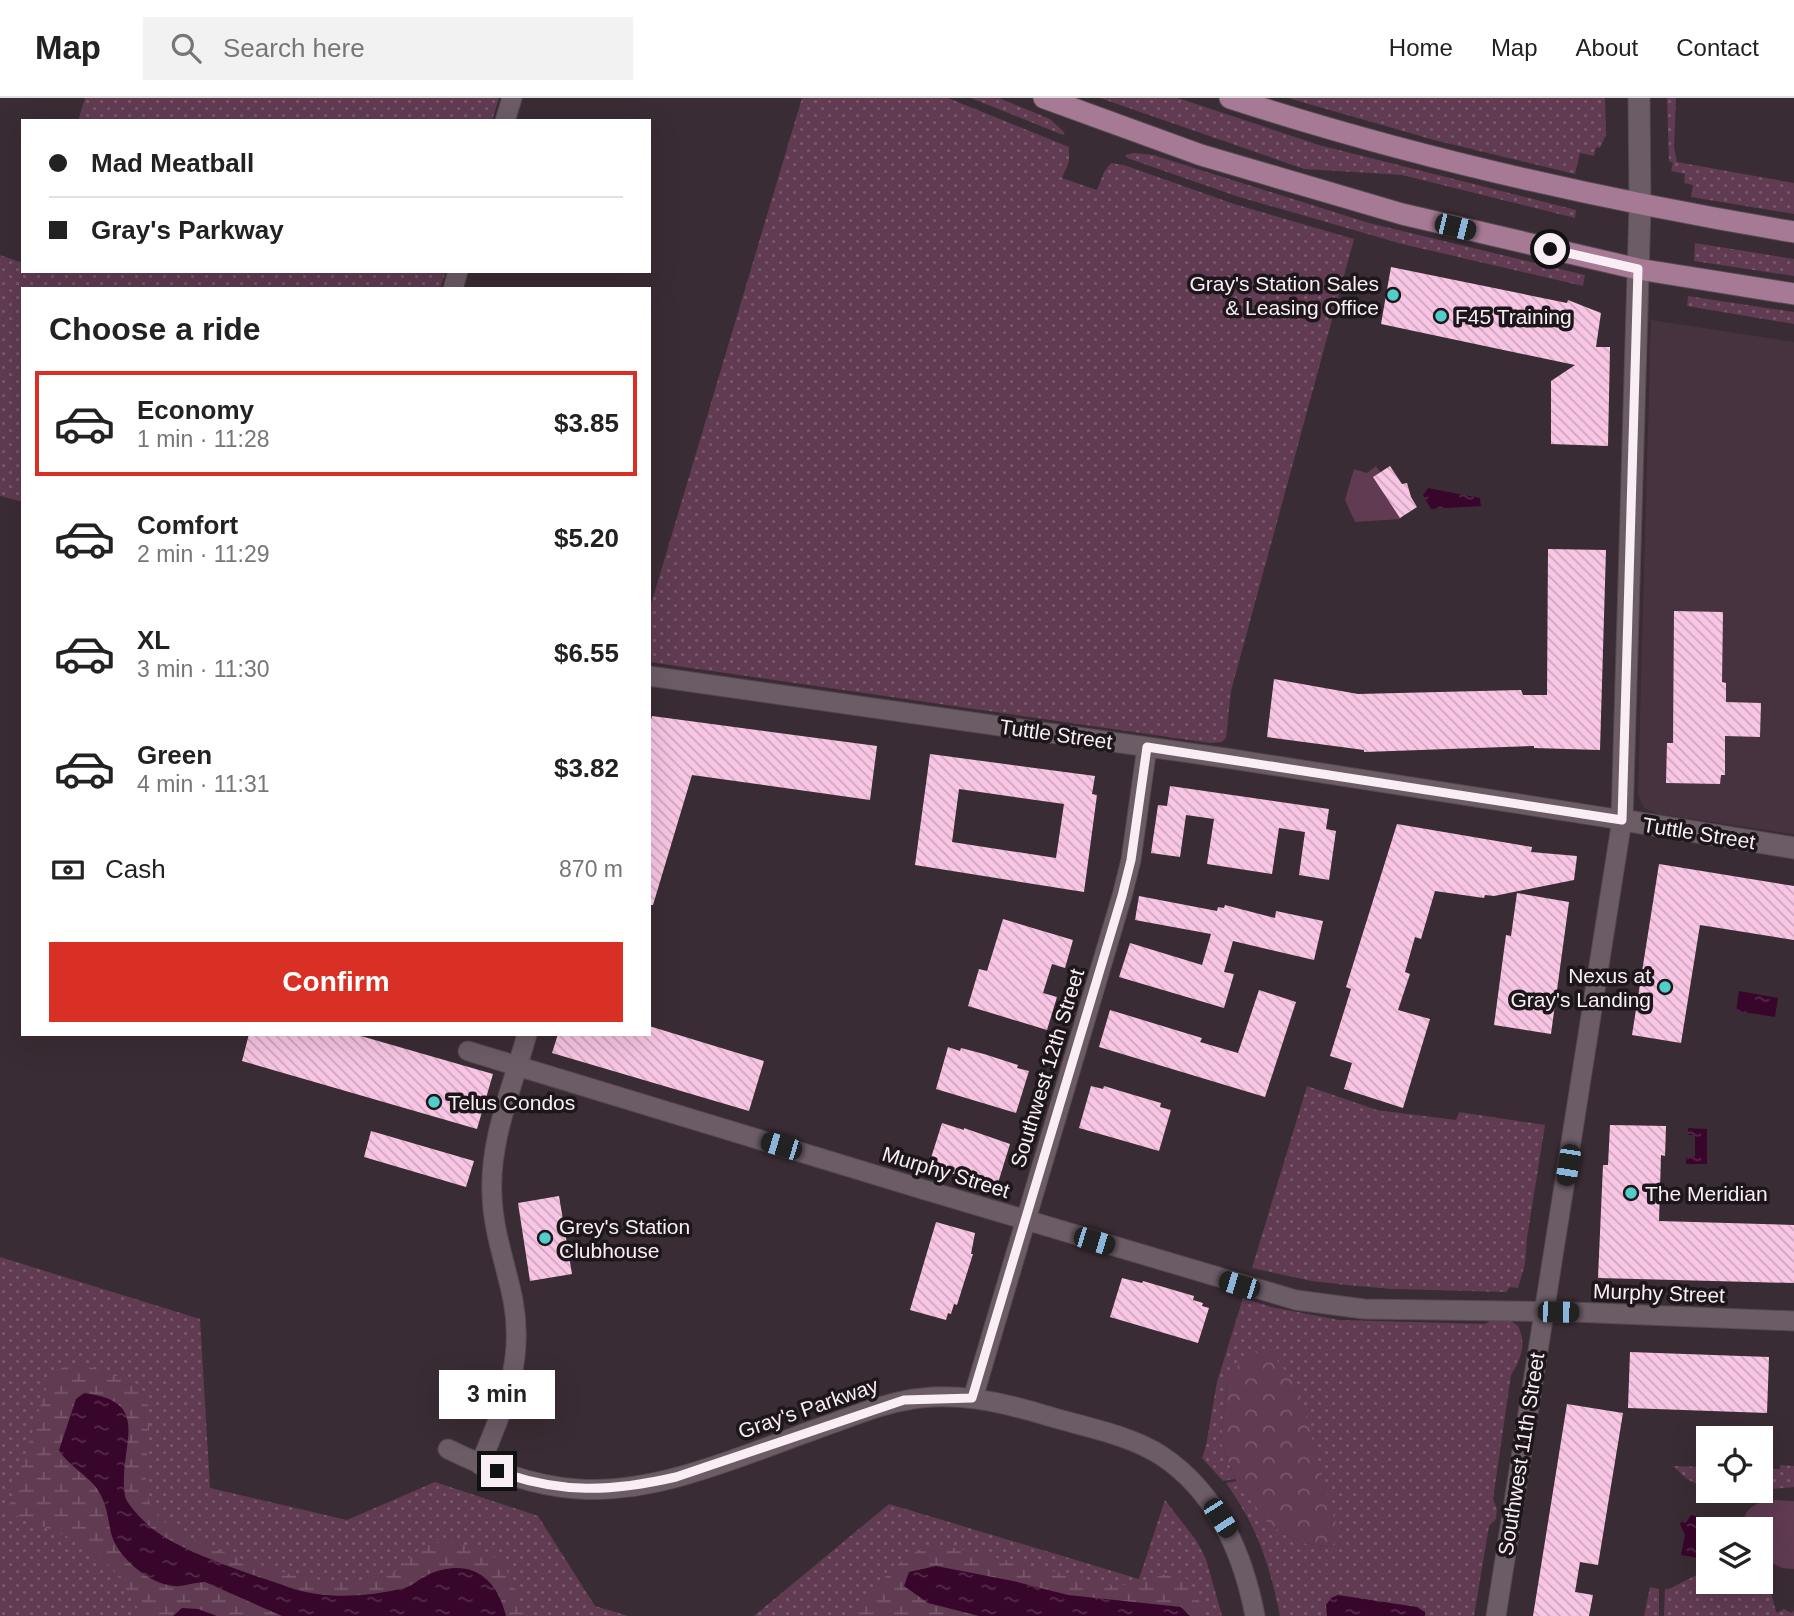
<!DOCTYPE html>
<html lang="en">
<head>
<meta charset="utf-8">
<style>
  :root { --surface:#fff; --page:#f2f2f2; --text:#222; --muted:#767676; --line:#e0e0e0; --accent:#d93025 }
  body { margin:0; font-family:Helvetica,sans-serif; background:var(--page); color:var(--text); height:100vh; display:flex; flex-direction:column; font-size:26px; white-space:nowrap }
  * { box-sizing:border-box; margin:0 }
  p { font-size:23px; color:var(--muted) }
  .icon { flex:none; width:38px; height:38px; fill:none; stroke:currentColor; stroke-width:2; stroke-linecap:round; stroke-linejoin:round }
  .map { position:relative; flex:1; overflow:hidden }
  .details { position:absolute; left:21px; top:189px; width:630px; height:749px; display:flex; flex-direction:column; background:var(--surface); border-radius:0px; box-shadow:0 7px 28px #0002 }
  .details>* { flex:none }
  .guide { position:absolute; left:21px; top:21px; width:630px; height:154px; border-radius:0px; box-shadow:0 7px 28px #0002; display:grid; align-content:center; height:154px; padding:0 28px; background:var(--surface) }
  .controls { position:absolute; left:1696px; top:1328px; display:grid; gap:14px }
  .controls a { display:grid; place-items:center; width:77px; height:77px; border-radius:0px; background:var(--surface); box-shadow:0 7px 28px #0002; font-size:35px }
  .end { position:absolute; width:32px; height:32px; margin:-16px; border:9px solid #f8eef3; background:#111; box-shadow:0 0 0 4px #111 }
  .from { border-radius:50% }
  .bubble { position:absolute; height:49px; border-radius:0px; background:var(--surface); box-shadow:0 7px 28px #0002; font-size:23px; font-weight:700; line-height:49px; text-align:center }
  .car { position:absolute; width:21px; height:42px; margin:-21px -10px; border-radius:9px; box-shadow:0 0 5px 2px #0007; background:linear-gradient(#222 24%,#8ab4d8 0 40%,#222 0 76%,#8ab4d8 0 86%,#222 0) }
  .guide b { display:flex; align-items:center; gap:24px; height:66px; font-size:26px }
  .guide b+b { border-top:2px solid var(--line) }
  .guide i { width:18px; height:18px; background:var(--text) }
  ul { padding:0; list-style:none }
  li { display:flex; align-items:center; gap:21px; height:105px; margin:0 14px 10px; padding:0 14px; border:4px solid transparent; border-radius:0px }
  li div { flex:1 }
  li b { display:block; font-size:26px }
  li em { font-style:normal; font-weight:700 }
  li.current { border-color:var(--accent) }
  li>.icon { width:63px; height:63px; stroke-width:1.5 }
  h2 { padding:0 28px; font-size:32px; line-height:84px }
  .pay { display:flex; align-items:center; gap:18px; height:77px; padding:0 28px; font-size:26px }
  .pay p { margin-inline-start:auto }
  .cta { display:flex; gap:14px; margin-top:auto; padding:14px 28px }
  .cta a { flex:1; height:80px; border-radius:0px; background:var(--accent); color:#fff; font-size:28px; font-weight:700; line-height:80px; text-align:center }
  header { display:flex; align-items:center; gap:42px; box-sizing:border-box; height:98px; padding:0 35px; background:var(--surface); border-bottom:2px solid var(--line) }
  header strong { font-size:33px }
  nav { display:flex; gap:38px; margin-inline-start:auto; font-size:24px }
  .search { width:490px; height:63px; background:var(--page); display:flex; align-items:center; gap:18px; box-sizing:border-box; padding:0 24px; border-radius:0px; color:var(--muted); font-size:26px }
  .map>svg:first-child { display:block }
</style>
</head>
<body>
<header>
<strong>Map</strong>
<div class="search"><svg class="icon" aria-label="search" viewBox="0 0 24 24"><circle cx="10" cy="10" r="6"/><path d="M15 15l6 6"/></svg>Search here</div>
<nav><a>Home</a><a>Map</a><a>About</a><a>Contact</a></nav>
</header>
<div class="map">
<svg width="1794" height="1518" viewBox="0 0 1794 1518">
  <defs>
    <pattern id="grass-dots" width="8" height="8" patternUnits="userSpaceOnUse" patternTransform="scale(1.75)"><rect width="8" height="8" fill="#603b52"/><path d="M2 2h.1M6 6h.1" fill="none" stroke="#78586b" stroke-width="1.8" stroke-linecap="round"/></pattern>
    <pattern id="forest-crowns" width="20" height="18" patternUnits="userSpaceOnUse" patternTransform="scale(1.75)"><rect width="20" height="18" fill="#603b52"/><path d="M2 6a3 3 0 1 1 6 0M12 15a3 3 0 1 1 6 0" fill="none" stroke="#78586b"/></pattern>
    <pattern id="wetland-marsh" width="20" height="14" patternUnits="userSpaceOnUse" patternTransform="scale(1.75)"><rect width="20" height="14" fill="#603b52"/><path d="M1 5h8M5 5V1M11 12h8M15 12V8" fill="none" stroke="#78586b"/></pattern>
    <pattern id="water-ripples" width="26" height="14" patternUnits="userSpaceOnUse" patternTransform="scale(1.75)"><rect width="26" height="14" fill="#39062b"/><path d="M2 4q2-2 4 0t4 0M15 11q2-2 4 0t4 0" fill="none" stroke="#562b4a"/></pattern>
    <pattern id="building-back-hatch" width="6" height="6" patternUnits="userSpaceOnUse" patternTransform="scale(1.75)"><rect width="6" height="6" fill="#f9c5e4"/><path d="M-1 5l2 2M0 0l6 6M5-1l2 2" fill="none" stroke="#cda6bd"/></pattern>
  </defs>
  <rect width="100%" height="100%" fill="#3a2c34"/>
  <!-- built -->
  <path fill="#47333f" d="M1651,222L1794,244V736L1658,716L1644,710L1638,697Z"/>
  <!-- grass -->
  <path fill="url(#grass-dots)" d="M85,0H499L492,23H78Z
    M802,0H948L1069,49V64L1062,80L1097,92L1104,74L1111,65L1124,67L1234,106L1354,141L1231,593L1226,640L1222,644L1210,645L649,564V513Z
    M971,0H999L1050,21L1065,35L1063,37Z
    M1100,0H1178L1319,47L1576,112L1575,120L1402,77L1304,71Z
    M1288,0H1605L1606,37L1600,50L1596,49L1594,58L1580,55L1575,76L1434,42Z
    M1667,0H1676L1674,49L1677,64L1794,85V116L1691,99L1693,87L1684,85L1685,76L1671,73L1673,65L1669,63Z
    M1134,55L1153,57L1369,125L1585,177L1583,188L1402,146L1236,98L1127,60L1125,57Z
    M1695,145L1794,161V178L1694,163Z
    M0,157L23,165V173H446L440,191H23V404L0,398Z
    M1688,198L1794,214V226L1687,208Z
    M1307,988L1377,1012L1456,1022L1459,1014L1545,1027L1527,1140L1525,1166L1518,1190L1510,1189L1506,1194L1392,1191L1346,1187L1312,1183L1252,1170Z
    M0,1159L200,1221L210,1390L347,1422L435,1384L538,1418L595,1508L628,1518H0Z
    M1243,1200L1271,1209L1339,1222L1485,1226L1494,1220L1508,1221L1518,1228C1527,1246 1521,1261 1511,1277L1493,1401L1497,1411L1496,1421L1489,1428L1474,1518H1280C1269,1465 1258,1430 1226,1385L1237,1383L1270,1428L1303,1445L1330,1449L1227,1284L1221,1344L1235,1381L1223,1383L1202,1360L1206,1348L1217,1284Z
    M1780,1367L1794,1368V1389L1761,1392V1371H1780Z
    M1673,1368L1708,1369V1392L1687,1381Z
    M1165,1402L1196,1442L1206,1461L1222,1518H754L889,1406L1139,1481Z
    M1708,1471V1484H1760L1761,1474C1772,1481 1771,1502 1777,1515L1784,1511L1791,1515L1794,1513V1518H1664L1665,1491H1669Z
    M1650,1489L1659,1491V1518H1644Z"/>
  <!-- forest -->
  <path fill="url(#forest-crowns)" d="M1269,1252L1298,1289L1340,1441L1330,1449L1303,1445L1270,1428L1235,1381L1221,1344L1227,1284L1247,1254Z"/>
  <!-- wetland -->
  <path fill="url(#wetland-marsh)" d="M70,1266C87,1267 101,1272 116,1278C124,1280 134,1282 140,1289C161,1311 138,1373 149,1403C159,1431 201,1445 226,1455C268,1470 320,1490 365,1481C375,1479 388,1477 396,1473C402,1470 406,1463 411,1458C432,1440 452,1442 475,1450C485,1453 495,1458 502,1466C515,1481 516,1501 527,1518H143C132,1502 119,1476 105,1464C80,1440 44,1429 12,1416L8,1411L45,1293L56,1273Z
    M955,1450L1115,1488L1138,1485L1175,1473L1187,1481L1207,1518H850C866,1500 899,1459 922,1451C931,1449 946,1451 955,1450Z"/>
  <!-- park -->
  <path fill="#603b52" d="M1376,368L1380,374L1374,379L1401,421L1355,424L1345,402L1354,371L1367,375Z
    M1775,1402L1794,1403V1471L1782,1470L1761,1460L1760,1432L1744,1431C1741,1410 1756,1404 1775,1402Z"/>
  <!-- water -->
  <path fill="url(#water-ripples)" d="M1428,390L1480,400L1481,408L1431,411L1423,397Z
    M1739,893L1778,900L1775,919L1736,913Z
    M1688,1030L1707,1031V1066H1686V1059L1695,1058V1037H1688Z
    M84,1295C156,1304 117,1348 125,1398C127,1406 138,1417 144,1423C169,1451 251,1476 288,1489C325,1502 367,1499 404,1490C413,1488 419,1481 427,1477C467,1459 496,1476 506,1518H282L205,1484C195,1484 183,1489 174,1488C149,1486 117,1459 111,1435C108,1421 107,1407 99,1394C93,1381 67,1367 59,1352L76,1301Z
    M1691,1417L1704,1420L1701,1440L1706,1451L1699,1452L1698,1460L1681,1457L1685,1437L1680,1426L1681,1424L1686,1425Z
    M936,1468L1013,1483L1068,1497L1181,1509L1190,1518H979L928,1505L904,1488L909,1474Z
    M1338,1497L1417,1509L1425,1514V1518H1327L1326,1507L1331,1500Z
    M182,1510L198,1511L217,1518H173Z"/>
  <!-- building -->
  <path fill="url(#building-back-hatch)" fill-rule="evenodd" d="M1391,169L1567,205L1568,202L1601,215L1596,249H1610L1608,348L1551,346V283L1575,267L1381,226Z
    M1390,368L1402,386L1407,385L1411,399L1417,409L1400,420L1373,379Z
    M1548,451L1606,452L1600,652L1534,650V648L1364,654V652L1267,639L1274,581L1358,596L1521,592L1523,597H1547Z
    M1674,513L1723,514L1722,584L1726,585V604L1761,605L1760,639L1725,638V677H1721L1720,686L1666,685L1667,645H1673Z
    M652,618L877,648L870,702L692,677L653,807H649V628Z
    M930,656L1095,678L1092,696L1097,697L1084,794L915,767ZM959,691L1064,706L1056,760L952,744Z
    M1170,688L1329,711L1326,731L1336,733L1329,782L1299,777L1305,734L1279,730L1272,776L1207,766L1214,721L1186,717L1180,759L1151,755L1158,707L1167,708Z
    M1397,726L1532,749L1531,754L1577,758L1574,782L1494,798L1485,797L1484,800L1435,793L1421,841L1415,839L1405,874L1410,876L1398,912L1430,921L1403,1010L1344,991L1352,965L1330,958L1351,891L1346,889Z
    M1659,766L1794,788V842L1700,827L1681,945L1632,937Z
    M1517,795L1569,804L1551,936L1494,927L1506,837L1511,838Z
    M1139,798L1217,813L1218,809L1224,810L1225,807L1275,820L1276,813L1323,823L1314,862L1233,843L1224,874L1234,876L1224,910L1119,879L1130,845L1202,867L1211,836L1135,822Z
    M1003,821L1073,842L1065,870L1052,866L1043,895L1057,899L1047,932L968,908L979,871L987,873Z
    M1259,892L1296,904L1265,999L1099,949L1110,912L1202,940L1200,944L1238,955Z
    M649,928L764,963L749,1013L552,955L558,936H649Z
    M249,936H354L493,976L477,1031L242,963Z
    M948,949L960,953L961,950L984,956L1018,967L1017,970L1029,973L1016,1015L936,991Z
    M1091,988L1103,991L1104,988L1127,995L1161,1005L1160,1009L1171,1012L1159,1053L1079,1030Z
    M942,1025L964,1032V1030L1010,1046L998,1085L994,1083L993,1087L933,1070L935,1065L930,1063Z
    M1610,1027L1666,1028L1665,1058L1661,1057L1659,1123L1794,1127V1185L1598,1180L1603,1067H1608Z
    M371,1033L474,1063L466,1089L364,1059Z
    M559,1098L572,1176L530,1183L518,1105Z
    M936,1124L975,1135L971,1156H973L957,1207L954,1206L951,1216L948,1215L946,1222L910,1212Z
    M1122,1180L1142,1185L1143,1183L1194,1198L1193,1202L1203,1205L1202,1208L1209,1210L1198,1245L1110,1219Z
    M1630,1254L1769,1259L1767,1315L1628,1310Z
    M1567,1306L1623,1315L1598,1467L1580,1464L1575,1494L1593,1497L1589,1518H1533Z"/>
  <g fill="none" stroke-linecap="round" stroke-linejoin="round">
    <!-- minor casing -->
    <g stroke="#554850" stroke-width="21">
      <path id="minor" d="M505,23L512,0
        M453,191L458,173
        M649,578L1232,661L1622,722L1496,1518
        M468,953L925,1092L1296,1202L1364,1211L1572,1214L1794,1223
        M973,1300L1122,798L1131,762L1147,649
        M448,1351C489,1371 532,1388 578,1391C658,1397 748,1355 822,1329C849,1320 875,1308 903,1303C951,1292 1002,1304 1048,1318C1085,1329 1130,1337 1162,1358C1217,1395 1243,1455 1255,1518
        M480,1367C503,1310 525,1265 513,1202C506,1167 493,1133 492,1097C489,1042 513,988 527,936"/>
    </g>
    <!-- tertiary casing -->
    <g stroke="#554850" stroke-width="23">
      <path id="tertiary" d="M1639,0L1640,108L1622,722L1794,750"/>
    </g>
    <!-- primary casing -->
    <g stroke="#554850" stroke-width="23">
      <path id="primary" d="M1044,0L1201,57L1402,116L1638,171L1794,196
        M1230,0C1414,60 1603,102 1794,134"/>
    </g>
    <!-- minor -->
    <use href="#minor" stroke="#6c5c66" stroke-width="19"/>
    <!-- tertiary -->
    <use href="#tertiary" stroke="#6c5c66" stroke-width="21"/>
    <!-- primary -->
    <use href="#primary" stroke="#a67995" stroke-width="21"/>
  </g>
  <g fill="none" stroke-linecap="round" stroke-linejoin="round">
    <!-- route -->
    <path stroke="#f8eef3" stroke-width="9" d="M497,1373C561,1396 611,1394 676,1379L904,1302L972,1300L1122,798L1131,762L1147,649L1622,722L1638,171L1550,151"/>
  </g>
  <!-- markers -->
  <g fill="#53cdc9" stroke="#1d161a" stroke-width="2.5">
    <circle cx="1393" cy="197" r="7"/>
    <circle cx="1441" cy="218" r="7"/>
    <circle cx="1665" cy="889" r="7"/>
    <circle cx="434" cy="1004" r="7"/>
    <circle cx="1631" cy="1095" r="7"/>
    <circle cx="545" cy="1140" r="7"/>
  </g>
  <g text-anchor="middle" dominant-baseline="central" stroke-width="7" stroke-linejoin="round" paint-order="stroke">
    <!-- poi labels -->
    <g font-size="21" fill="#f8eef3" stroke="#1d161a" text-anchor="start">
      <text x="1379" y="185" text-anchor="end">Gray's Station Sales<tspan x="1379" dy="24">&amp; Leasing Office</tspan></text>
      <text x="1455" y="218">F45 Training</text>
      <text x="1651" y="877" text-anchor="end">Nexus at<tspan x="1651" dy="24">Gray's Landing</tspan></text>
      <text x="448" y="1004">Telus Condos</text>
      <text x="1645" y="1095">The Meridian</text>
      <text x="559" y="1128">Grey's Station<tspan x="559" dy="24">Clubhouse</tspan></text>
    </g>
    <!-- street labels -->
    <g font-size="21" fill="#f8eef3" stroke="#1d161a">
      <text transform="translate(1056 636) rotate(8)">Tuttle Street</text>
      <text transform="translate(1699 735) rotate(9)">Tuttle Street</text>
      <text transform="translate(1047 970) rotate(-73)">Southwest 12th Street</text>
      <text transform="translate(946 1074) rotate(17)">Murphy Street</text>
      <text transform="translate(1659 1195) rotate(2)">Murphy Street</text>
      <text transform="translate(808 1310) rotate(-19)">Gray's Parkway</text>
      <text transform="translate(1521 1356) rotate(-81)">Southwest 11th Street</text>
    </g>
  </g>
</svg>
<div class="controls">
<a><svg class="icon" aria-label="locate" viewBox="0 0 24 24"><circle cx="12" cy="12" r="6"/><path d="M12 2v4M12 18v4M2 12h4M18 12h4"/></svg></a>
<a><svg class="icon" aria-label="layers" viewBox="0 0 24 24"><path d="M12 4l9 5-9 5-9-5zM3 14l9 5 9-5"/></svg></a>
</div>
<i class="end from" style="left:1550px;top:151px"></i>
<i class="end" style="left:497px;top:1373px"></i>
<div class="bubble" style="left:439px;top:1272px;width:116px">3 min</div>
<i class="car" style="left:1455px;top:129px;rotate:104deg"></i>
<i class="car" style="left:781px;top:1048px;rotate:287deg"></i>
<i class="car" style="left:1568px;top:1067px;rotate:189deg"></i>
<i class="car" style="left:1094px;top:1143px;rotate:107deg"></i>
<i class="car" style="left:1239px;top:1187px;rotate:287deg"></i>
<i class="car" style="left:1558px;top:1214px;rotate:91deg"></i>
<i class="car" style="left:1220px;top:1420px;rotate:147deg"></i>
<div class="guide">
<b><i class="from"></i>Mad Meatball</b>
<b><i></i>Gray's Parkway</b>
</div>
<section class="details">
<h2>Choose a ride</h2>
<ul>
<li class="current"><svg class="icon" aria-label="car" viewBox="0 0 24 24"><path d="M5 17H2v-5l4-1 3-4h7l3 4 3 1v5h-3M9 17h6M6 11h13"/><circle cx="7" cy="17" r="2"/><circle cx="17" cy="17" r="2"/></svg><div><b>Economy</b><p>1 min · 11:28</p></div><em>$3.85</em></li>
<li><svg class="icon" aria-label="car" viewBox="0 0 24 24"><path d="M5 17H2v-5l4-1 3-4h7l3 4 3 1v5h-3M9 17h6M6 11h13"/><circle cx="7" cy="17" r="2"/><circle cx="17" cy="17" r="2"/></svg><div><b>Comfort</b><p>2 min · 11:29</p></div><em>$5.20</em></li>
<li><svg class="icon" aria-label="car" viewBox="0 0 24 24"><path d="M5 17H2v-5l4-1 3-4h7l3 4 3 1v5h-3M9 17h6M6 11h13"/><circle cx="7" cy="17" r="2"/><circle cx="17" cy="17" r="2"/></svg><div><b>XL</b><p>3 min · 11:30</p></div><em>$6.55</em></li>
<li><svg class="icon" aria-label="car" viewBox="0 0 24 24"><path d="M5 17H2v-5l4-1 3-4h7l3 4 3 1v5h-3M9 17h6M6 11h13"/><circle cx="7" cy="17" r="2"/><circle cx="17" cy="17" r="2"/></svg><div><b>Green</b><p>4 min · 11:31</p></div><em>$3.82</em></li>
</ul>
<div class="pay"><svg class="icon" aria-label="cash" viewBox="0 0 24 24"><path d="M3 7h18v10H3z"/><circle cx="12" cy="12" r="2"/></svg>Cash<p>870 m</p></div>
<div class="cta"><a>Confirm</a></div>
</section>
</div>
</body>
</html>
